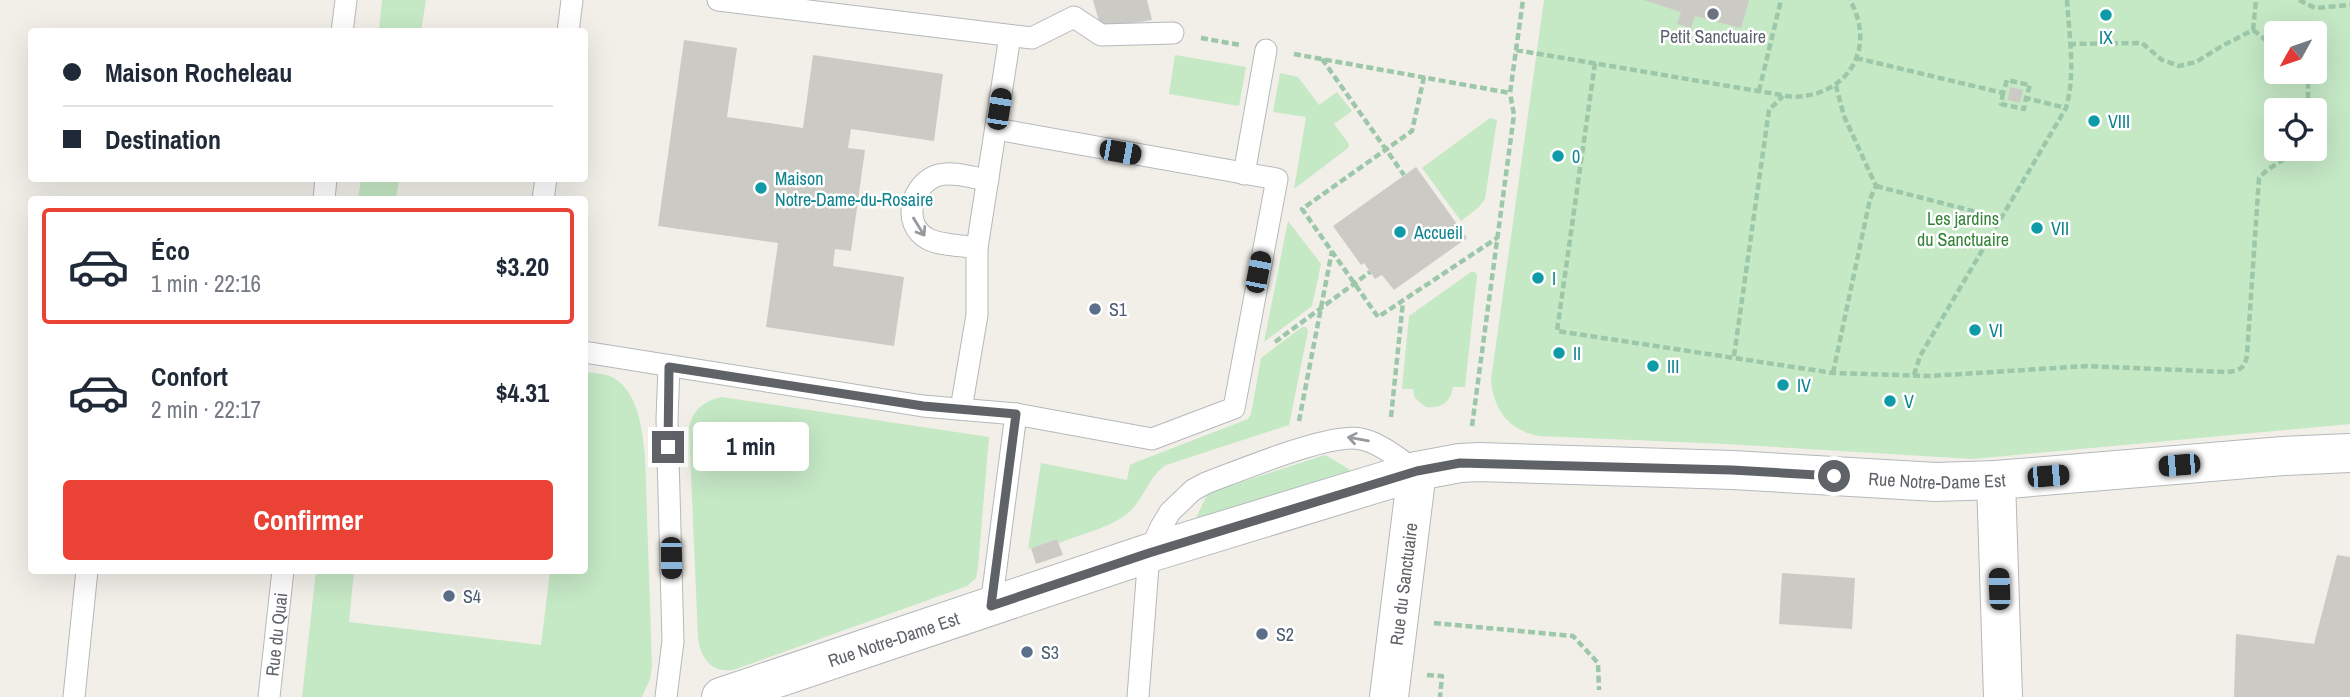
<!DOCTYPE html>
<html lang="fr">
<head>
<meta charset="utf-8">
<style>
  :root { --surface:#fff; --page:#f6f6f7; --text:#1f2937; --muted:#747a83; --line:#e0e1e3; --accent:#ea4335 }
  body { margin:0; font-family:"Archivo Narrow",sans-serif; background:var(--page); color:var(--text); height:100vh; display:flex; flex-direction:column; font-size:26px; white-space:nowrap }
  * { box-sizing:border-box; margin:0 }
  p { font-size:23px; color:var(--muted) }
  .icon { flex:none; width:38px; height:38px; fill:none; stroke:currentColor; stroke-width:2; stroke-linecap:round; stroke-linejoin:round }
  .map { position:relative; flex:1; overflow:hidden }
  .panel { position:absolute; left:28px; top:196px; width:560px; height:378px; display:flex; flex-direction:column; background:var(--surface); border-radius:7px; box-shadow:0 7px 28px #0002 }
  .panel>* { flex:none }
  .hud { position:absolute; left:28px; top:28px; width:560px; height:154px; border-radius:7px; box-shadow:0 7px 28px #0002; display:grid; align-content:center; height:154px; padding:0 35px; background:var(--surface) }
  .needle { width:46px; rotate:230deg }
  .buttons { position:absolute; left:2264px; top:21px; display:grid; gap:14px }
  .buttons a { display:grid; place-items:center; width:63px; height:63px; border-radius:7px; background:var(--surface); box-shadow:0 7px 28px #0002; font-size:35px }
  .end { position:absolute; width:32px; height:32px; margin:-16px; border:9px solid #5f6368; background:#fff; box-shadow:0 0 0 4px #fff }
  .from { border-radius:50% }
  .bubble { position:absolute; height:49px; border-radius:7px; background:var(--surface); box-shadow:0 7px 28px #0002; font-size:23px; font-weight:700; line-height:49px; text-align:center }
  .car { position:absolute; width:21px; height:42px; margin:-21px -10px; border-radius:9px; box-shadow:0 0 5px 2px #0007; background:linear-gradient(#222 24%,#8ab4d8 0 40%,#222 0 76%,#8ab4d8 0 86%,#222 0) }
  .hud b { display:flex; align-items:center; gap:24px; height:66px; font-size:26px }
  .hud b+b { border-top:2px solid var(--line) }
  .hud i { width:18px; height:18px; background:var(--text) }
  ul { padding:12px 0 0; list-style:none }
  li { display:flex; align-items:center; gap:21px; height:116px; margin:0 14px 10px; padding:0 21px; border:4px solid transparent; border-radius:7px }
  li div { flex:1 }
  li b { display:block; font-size:26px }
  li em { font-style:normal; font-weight:700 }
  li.current { border-color:var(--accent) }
  li>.icon { width:63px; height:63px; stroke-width:1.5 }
  .action { display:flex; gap:14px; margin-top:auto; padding:14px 35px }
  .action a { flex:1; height:80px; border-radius:7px; background:var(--accent); color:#fff; font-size:28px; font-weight:700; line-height:80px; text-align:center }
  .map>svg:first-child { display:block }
</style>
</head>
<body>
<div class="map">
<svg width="2350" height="697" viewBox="0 0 2350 697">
  <rect width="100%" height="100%" fill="#f1efe8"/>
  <!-- green -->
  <path fill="#c5e8c5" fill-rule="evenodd" d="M382,0H426L421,31H379Z
    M1544,0H2350V424L1973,459L1726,444L1539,436C1508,430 1494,410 1491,380ZM2277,33H2315V72H2277ZM2277,110H2315V149H2277Z
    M1175,55L1246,67L1239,106L1169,94Z
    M1280,73L1298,77L1319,105L1337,92L1352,111L1334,124L1349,144L1348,148L1294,189L1306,117L1273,112Z
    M1490,118L1497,120L1485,199L1479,207L1461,221L1422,168Z
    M361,179H399L396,199H358Z
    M1288,221L1321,264L1312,306L1264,342Z
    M1471,272H1475L1477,276L1465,387H1453C1451,402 1441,409 1426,407L1415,398L1413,389H1402L1409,316Z
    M1302,327H1306L1308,331L1289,425L1166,465C1150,475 1146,494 1133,508C1118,526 1081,534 1059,543L1057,539L1028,549L1041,463L1127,480L1130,465L1134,463L1248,419L1251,414L1261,358Z
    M585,372C593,373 604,373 612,377C639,392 642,429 645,456L652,666L650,679L642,697H302L316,571H354L349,622L541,645L550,571L584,570Z
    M722,397L989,437L978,567L976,578L967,586L736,669C713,675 700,659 698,637L689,428C693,409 704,401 722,397Z
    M1325,455L1349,469L1351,473L1195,520L1206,497L1213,491Z"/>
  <!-- building -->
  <path fill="#cccac5" d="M1093,0H1147L1152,20L1101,28Z
    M1644,0H1749L1741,28L1695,16L1691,28L1677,24L1681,12Z
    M684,40L737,48L727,117L803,128L813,55L943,74L934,141L851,129L848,148L865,150L851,251L835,249L833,266L904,277L894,346L766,327L778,243L658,226Z
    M2010,87L2023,90L2020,103L2008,100Z
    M1416,167L1467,238L1394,290L1382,275L1375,279L1364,263L1361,265L1333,226Z
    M1057,539L1063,555L1036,564L1031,548Z
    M2337,555L2350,557V697H2234L2236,634L2314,644Z
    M1782,573L1855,578L1852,629L1779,624Z"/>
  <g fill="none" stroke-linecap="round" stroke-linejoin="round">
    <!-- service casing -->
    <g stroke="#b5b8bc" stroke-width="23">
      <g id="service">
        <path d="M718,0L1032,38L1074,17L1101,35L1173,33"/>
        <path d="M342,32L346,0"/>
        <path d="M568,32L572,0"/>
        <path d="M1244,174L1266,50"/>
        <path d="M324,200L326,178"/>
        <path d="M543,200L546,178"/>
        <path d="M977,248C962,245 942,246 928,239C900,224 912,182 939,175C954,171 973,178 988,180"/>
        <path d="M584,352L923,406L1016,414L1152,439L1234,408L1277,179L996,129"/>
        <path d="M961,409L977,315V248L1010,36"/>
        <path d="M991,606L1016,414"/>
        <path d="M74,697L87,570"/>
        <path id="s1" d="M269,697L283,570"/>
        <path d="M666,697L673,641L667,419L669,367"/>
        <path d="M1138,697L1149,553L1161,527L1170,512L1193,490L1206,483C1239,471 1331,432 1361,439C1381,443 1400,460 1417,471"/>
      </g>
    </g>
    <!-- minor casing -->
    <g stroke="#b5b8bc" stroke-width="40">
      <g id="minor">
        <path d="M1996,480L2003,697"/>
        <path id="s2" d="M1389,697L1417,471"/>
      </g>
    </g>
    <!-- tertiary casing -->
    <g stroke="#b5b8bc" stroke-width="40">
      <g id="tertiary">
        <path id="s3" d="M721,697L1149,553L1417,471L1460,463L1479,462L1733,470L1936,482L1996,480L2283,456L2350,453"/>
      </g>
    </g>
    <!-- path -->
    <path stroke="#9cc7a9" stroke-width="4.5" stroke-dasharray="7 3.5" stroke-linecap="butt" d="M2299,0L2315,8L2350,5
      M2253,30L2256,0
      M2253,30L2277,49
      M1201,38L1240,45
      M2069,44L2142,43L2162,60L2179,66L2196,62L2222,46L2253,30
      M1516,50L1793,97C1848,96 1877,49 1850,0
      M1294,54L1510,93L1523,0
      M1856,58L2003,93L2007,80L2030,85L2026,98L2066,108
      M1322,59L1404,175
      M1595,63L1557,331L1833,373L1930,376L2087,366L2227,372C2240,371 2245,368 2247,355L2259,178L2267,170L2300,149
      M2303,72L2308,84V110
      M1424,77L1412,131L1302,209L1378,317L1497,238
      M1759,91L1781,0
      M2003,93L2001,104L2024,109L2026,98
      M1876,186L2000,218
      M1275,342L1370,272
      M1734,356L1769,110L1783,96
      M1833,373L1870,199L1876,186L1844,116L1836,86
      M1914,375L1920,356L2066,108C2076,73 2069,35 2067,0
      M1391,417L1403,302
      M1299,421L1332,251
      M1472,426L1514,115L1510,93
      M1434,623L1573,636L1598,663L1599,690
      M1427,675L1442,676L1440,697"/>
    <!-- service -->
    <use href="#service" stroke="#fff" stroke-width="21"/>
    <!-- minor -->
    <use href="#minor" stroke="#fff" stroke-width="38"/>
    <!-- tertiary -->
    <use href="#tertiary" stroke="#fff" stroke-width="38"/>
  </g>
  <!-- one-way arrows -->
  <defs><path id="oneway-shaft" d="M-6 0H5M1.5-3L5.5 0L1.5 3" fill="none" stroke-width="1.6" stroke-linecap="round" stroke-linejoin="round" transform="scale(1.75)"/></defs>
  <g stroke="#979a9d">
    <use href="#oneway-shaft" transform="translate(919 227) rotate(58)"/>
    <use href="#oneway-shaft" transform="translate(1358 439) rotate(-170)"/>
  </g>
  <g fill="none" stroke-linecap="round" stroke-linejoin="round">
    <!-- route -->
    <path stroke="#5f6368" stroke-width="9" d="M668,447L669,367L923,406L1016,414L991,606L1149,553L1417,471L1460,463L1732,470L1834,476"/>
  </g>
  <!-- markers -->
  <circle fill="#6b7280" stroke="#fff" stroke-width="2.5" cx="1713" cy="14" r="7"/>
  <g fill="#0f9aa8" stroke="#fff" stroke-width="2.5">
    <circle cx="2106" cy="15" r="7"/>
    <circle cx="2094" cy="121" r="7"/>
    <circle cx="1558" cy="156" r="7"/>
    <circle cx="761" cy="188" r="7"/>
    <circle cx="2037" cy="228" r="7"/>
    <circle cx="1400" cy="232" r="7"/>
    <circle cx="1538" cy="278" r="7"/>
    <circle cx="1975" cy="330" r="7"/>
    <circle cx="1559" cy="353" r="7"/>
    <circle cx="1653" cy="366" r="7"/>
    <circle cx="1783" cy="385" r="7"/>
    <circle cx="1890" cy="401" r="7"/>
  </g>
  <g fill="#5c6f8a" stroke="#fff" stroke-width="2.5">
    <circle cx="1095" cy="309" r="7"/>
    <circle cx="449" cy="596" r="7"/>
    <circle cx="1262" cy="634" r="7"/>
    <circle cx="1027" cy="652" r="7"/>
  </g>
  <g text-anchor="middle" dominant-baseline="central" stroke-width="5" stroke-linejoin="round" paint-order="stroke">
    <!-- worship labels -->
    <g font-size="18" fill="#5b616d" stroke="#fff">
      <text x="1713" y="36">Petit Sanctuaire</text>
    </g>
    <!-- culture labels -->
    <g font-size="18" fill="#0d838f" stroke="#fff" text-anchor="start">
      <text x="2106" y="37" text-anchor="middle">IX</text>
      <text x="2108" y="121">VIII</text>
      <text x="1572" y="156">0</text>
      <text x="775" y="178">Maison<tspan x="775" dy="21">Notre-Dame-du-Rosaire</tspan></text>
      <text x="2051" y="228">VII</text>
      <text x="1414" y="232">Accueil</text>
      <text x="1552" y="278">I</text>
      <text x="1989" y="330">VI</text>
      <text x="1573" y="353">II</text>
      <text x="1667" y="366">III</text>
      <text x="1797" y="385">IV</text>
      <text x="1904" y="401">V</text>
    </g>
    <!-- park labels -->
    <g font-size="18" fill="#348238" stroke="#fff">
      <text x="1963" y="218">Les jardins<tspan x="1963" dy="21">du Sanctuaire</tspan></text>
    </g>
    <!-- service labels -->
    <g font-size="18" fill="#4e5e75" stroke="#fff" text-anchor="start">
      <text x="1109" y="309">S1</text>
      <text x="463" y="596">S4</text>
      <text x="1276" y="634">S2</text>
      <text x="1041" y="652">S3</text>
    </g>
    <!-- street labels -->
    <g font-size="18" fill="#5f6368" stroke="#fff">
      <text stroke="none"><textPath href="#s3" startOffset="1253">Rue Notre-Dame Est</textPath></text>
      <text stroke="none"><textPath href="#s2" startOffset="114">Rue du Sanctuaire</textPath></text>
      <text stroke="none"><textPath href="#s1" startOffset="63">Rue du Quai</textPath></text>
      <text stroke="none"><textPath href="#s3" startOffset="182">Rue Notre-Dame Est</textPath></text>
    </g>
  </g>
</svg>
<div class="buttons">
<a><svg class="needle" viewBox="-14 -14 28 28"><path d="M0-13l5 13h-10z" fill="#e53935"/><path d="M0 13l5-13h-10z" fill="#747a83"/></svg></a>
<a><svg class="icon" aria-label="locate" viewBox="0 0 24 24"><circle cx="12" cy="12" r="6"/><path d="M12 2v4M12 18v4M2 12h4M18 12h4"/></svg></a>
</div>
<i class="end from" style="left:1834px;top:476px"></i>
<i class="end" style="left:668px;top:447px"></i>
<div class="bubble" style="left:693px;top:422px;width:116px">1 min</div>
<i class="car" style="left:999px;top:109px;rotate:9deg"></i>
<i class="car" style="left:1120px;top:152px;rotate:100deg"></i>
<i class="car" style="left:1258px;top:272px;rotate:11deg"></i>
<i class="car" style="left:2179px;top:465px;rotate:265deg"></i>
<i class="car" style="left:2048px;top:476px;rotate:85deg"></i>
<i class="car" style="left:671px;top:558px;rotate:179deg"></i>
<i class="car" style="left:1999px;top:589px;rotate:358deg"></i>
<div class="hud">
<b><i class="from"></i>Maison Rocheleau</b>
<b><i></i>Destination</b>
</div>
<section class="panel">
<ul>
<li class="current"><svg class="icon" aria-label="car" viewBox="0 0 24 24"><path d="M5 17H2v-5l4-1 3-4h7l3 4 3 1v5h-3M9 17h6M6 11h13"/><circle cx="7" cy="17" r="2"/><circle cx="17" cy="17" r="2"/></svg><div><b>Éco</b><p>1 min · 22:16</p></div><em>$3.20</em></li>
<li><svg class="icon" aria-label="car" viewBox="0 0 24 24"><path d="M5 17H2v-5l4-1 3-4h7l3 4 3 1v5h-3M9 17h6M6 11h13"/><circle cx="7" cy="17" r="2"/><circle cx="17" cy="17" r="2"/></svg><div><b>Confort</b><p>2 min · 22:17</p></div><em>$4.31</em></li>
</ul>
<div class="action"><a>Confirmer</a></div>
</section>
</div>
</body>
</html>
